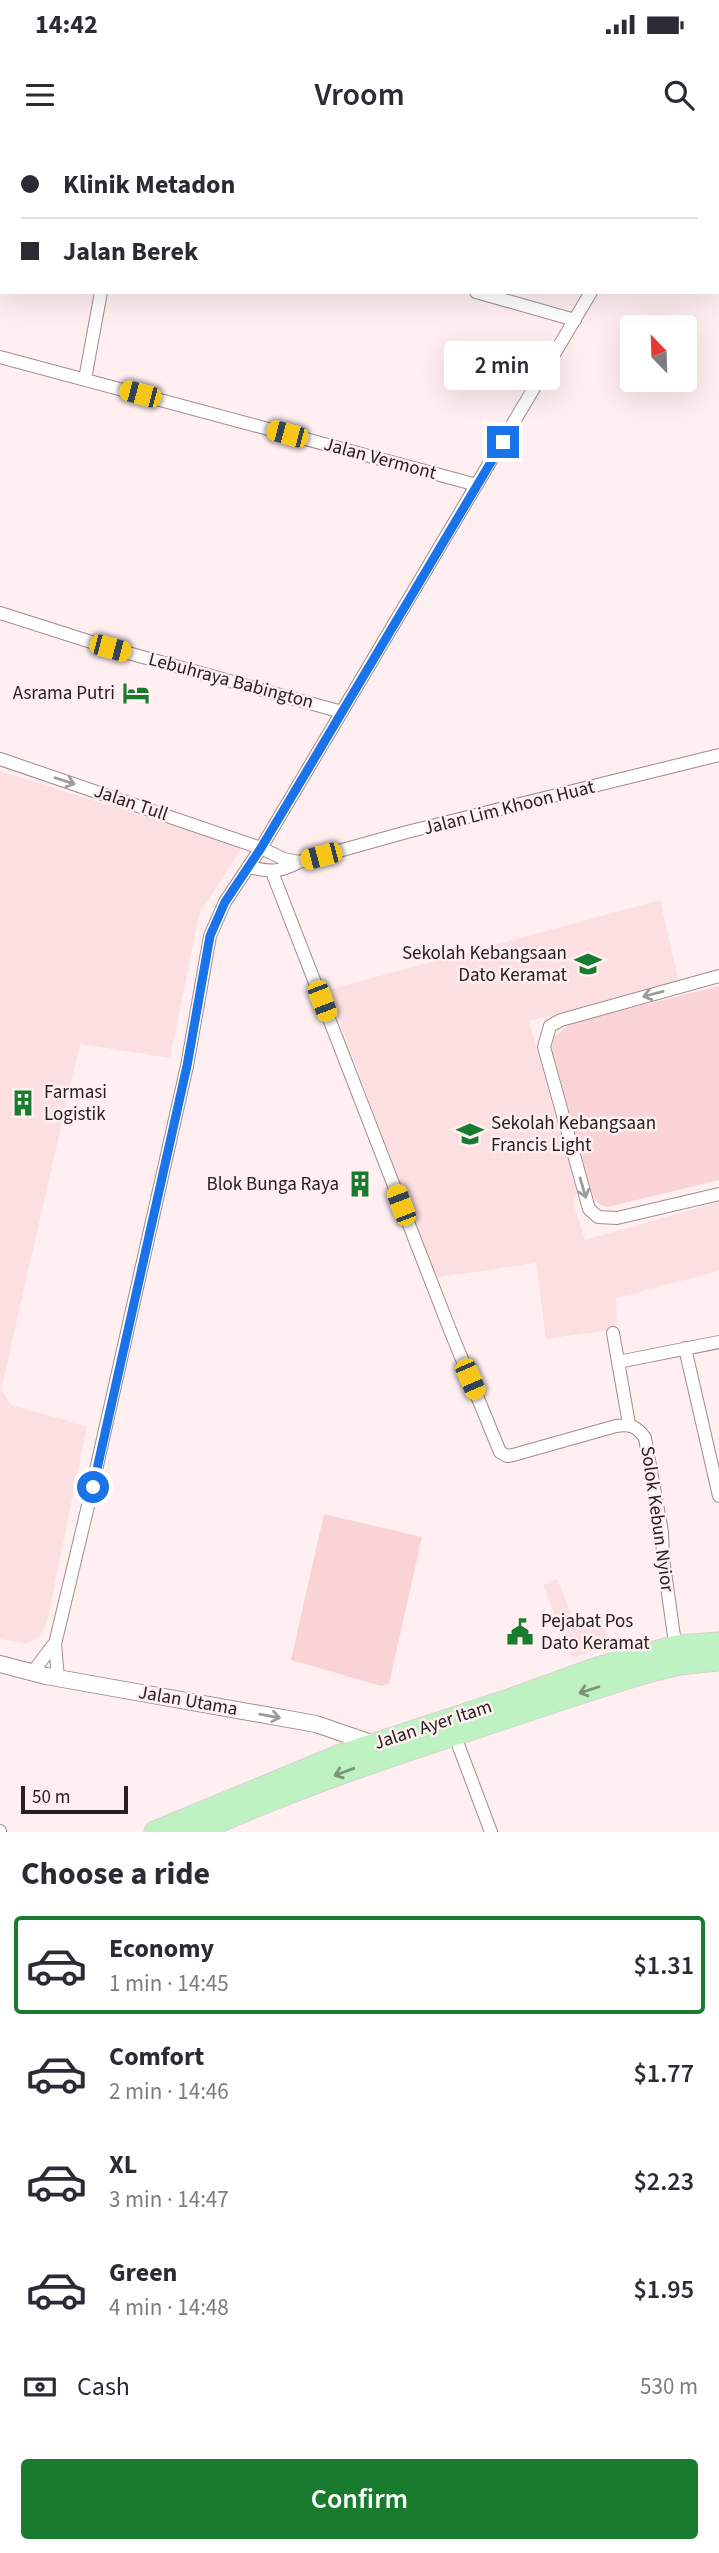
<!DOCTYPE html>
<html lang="en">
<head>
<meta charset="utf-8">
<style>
  :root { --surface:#fff; --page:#f2f2f3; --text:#2b2b33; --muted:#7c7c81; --line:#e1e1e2; --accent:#187b2d }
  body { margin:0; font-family:"Source Sans 3",sans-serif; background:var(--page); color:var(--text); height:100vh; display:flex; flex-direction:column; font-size:26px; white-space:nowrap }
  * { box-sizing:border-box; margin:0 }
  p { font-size:23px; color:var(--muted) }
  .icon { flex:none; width:38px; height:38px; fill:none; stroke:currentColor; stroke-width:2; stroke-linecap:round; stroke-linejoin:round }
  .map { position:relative; height:1692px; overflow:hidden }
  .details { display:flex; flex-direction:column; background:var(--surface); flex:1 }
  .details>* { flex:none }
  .hud { position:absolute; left:0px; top:0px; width:719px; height:154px; box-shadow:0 7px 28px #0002; display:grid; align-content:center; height:154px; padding:0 21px; background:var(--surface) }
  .needle { width:46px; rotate:337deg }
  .controls { position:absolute; left:620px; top:175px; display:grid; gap:14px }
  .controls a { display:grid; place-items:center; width:77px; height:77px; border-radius:7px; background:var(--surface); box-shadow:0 7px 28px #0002; font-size:35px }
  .scale { position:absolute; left:21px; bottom:18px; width:107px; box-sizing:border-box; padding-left:7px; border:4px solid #272021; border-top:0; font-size:19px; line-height:24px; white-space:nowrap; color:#272021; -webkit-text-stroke:5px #ffeff0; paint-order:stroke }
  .end { position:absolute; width:32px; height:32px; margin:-16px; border:9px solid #1a73e8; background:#fff; box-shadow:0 0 0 4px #fff }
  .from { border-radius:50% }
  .bubble { position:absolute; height:49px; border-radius:7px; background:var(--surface); box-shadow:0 7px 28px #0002; font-size:23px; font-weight:600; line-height:49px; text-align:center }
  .car { position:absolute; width:21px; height:42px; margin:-21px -10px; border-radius:9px; box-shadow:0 0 5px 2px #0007; background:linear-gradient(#f5c518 24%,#345 0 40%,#f5c518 0 76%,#345 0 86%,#f5c518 0) }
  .hud b { display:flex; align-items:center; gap:24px; height:66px; font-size:26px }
  .hud b+b { border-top:2px solid var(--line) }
  .hud i { width:18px; height:18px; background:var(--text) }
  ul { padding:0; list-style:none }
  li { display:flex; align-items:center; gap:21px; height:98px; margin:0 14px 10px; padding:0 7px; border:4px solid transparent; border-radius:7px }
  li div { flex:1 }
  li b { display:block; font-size:26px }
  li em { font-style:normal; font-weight:600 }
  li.current { border-color:var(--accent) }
  li>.icon { width:63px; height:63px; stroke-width:1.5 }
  h2 { padding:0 21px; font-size:32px; line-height:84px }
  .pay { display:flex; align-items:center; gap:18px; height:77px; padding:0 21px; font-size:26px }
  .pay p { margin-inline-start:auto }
  .button { display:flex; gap:14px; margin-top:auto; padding:14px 21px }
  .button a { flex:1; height:80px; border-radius:7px; background:var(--accent); color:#fff; font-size:28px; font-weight:600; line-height:80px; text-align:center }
  .status { display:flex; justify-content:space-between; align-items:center; height:49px; padding:0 35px; background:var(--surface); direction:ltr }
  .status svg { height:19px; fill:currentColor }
  header { display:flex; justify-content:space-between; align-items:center; height:91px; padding:0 21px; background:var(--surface); font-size:32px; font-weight:600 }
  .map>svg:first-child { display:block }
</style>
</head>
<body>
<div class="status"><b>14:42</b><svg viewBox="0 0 49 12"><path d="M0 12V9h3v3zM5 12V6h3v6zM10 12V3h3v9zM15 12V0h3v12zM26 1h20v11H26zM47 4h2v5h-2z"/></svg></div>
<header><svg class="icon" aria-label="menu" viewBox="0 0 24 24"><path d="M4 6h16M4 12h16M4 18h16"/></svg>Vroom<svg class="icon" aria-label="search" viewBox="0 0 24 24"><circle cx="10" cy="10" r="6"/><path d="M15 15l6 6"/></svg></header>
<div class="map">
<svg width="719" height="1692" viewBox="0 0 719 1692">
  <rect width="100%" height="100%" fill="#ffeff0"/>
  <!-- built -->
  <path fill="#fcdfe1" d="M0,631L242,707L199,775L170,918L80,904L1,1250L11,1265L87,1286L47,1482L39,1497L27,1504L0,1499Z
    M660,760L679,842L529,881L577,1053L573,1062L585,1100L719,1062V1131L616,1158L617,1189L546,1199L536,1123L435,1138L328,850Z
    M557,1439L576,1486L600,1477L610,1503L572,1519L543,1445Z"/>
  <!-- green -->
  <path fill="#f9d3d6" d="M719,846V1040L608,1067C599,1065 595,1062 592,1053L552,909L554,897L571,883Z
    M324,1374L422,1397L389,1544L381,1546L291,1520Z"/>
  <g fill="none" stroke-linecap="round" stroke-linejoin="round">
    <!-- minor casing -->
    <g stroke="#9f8d8e" stroke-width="14">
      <path id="minor" d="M456,0L464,2
        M129,2V0
        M681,2L682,0
        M476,152L575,180
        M0,217L477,345
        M85,239L101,152
        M0,473L110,508L342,572
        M0,619L261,708L284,719L299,722
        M248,727C271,732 278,733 299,722L407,692L719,615
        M272,732L450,1190L500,1312L507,1316L513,1315L616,1286C630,1284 637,1286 645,1298L662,1392L663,1418L676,1510
        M719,836L561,880L550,886L544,907L589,1069L598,1077L617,1078L719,1054
        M613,1193L629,1284
        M685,1208L719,1356
        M618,1222L719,1202
        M32,1533L54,1504
        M58,1538L55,1504L87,1370L187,926L210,796L225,762L261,708L591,152
        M453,1591L491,1692
        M0,1691V1692"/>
    </g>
    <!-- tertiary casing -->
    <g stroke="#9f8d8e" stroke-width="18">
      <path id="tertiary" d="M0,1524L46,1536L316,1584L374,1604"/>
    </g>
    <!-- primary casing -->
    <g stroke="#d4d2d3" stroke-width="23">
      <path id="primary" d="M155,1692L341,1615L506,1561L597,1528L676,1506L719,1503
        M196,1692C290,1649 388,1616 487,1584C542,1566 598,1546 655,1530L679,1524L719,1520"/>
    </g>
    <!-- minor -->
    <use href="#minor" stroke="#fff" stroke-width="12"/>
    <!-- tertiary -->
    <use href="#tertiary" stroke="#fff" stroke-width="16"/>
    <!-- primary -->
    <use href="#primary" stroke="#bff2c3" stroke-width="21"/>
  </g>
  <!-- one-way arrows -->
  <defs><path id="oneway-shaft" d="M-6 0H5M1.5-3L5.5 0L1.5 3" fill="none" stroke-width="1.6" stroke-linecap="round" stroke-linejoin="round" transform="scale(1.75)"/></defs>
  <g stroke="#9e9b9b">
    <use href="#oneway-shaft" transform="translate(65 641) rotate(18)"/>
    <use href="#oneway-shaft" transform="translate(653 854) rotate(165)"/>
    <use href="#oneway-shaft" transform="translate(583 1048) rotate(74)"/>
    <use href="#oneway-shaft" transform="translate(270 1576) rotate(10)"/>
  </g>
  <g stroke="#7b947a">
    <use href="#oneway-shaft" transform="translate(589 1550) rotate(162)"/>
    <use href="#oneway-shaft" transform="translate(344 1632) rotate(160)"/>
  </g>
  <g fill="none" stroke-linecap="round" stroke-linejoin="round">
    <!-- route -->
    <path stroke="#1a73e8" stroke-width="9" d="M93,1347L187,926L210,796L225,762L261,708L503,302"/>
  </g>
  <!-- icons -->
  <defs>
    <g id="hotel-bare" transform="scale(2.1)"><path d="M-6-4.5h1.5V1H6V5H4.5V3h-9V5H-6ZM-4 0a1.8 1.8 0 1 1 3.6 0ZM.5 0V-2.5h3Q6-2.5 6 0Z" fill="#187b2d" stroke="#ffeff0" stroke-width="2.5" paint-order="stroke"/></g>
    <g id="school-bare" transform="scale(2.1)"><path d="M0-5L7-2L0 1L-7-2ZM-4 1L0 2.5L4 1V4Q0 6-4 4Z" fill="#187b2d" stroke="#ffeff0" stroke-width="2.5" paint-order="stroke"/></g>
    <g id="building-bare" transform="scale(2.1)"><path d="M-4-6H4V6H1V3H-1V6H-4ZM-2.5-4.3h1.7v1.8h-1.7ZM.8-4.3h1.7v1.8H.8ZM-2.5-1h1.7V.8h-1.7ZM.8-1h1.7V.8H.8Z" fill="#187b2d" stroke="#ffeff0" stroke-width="2.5" paint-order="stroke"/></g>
    <g id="civic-bare" transform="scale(2.1)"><path d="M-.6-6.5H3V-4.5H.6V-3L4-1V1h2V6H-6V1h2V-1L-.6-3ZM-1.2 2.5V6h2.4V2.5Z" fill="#187b2d" stroke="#ffeff0" stroke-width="2.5" paint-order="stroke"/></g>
  </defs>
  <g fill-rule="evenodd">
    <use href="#hotel-bare" x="136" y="553"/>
    <use href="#school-bare" x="588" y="824"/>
    <use href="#building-bare" x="23" y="963"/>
    <use href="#school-bare" x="470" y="994"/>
    <use href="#building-bare" x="360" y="1044"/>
    <use href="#civic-bare" x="520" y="1492"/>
  </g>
  <g text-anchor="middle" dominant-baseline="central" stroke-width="5" stroke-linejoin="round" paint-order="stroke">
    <!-- street labels -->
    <g font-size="19" fill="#272021" stroke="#ffeff0">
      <text transform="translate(380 319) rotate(15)">Jalan Vermont</text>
      <text transform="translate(231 541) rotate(15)">Lebuhraya Babington</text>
      <text transform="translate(131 663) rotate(19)">Jalan Tull</text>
      <text transform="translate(509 668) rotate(-14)">Jalan Lim Khoon Huat</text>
      <text transform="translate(657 1379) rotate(82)">Solok Kebun Nyior</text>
      <text transform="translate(188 1561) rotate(10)">Jalan Utama</text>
      <text transform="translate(433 1585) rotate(-18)">Jalan Ayer Itam</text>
    </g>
    <!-- poi labels -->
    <g font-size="19" fill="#272021" stroke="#ffeff0" text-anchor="end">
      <text x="115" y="553">Asrama Putri</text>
      <text x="567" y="813">Sekolah Kebangsaan<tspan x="567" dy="22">Dato Keramat</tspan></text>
      <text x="44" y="952" text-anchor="start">Farmasi<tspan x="44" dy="22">Logistik</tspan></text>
      <text x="491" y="983" text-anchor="start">Sekolah Kebangsaan<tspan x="491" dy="22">Francis Light</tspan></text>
      <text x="339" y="1044">Blok Bunga Raya</text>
      <text x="541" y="1481" text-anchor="start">Pejabat Pos<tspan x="541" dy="22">Dato Keramat</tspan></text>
    </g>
  </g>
</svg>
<div class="controls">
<a><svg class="needle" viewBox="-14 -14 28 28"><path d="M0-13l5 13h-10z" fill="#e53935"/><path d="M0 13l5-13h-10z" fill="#7c7c81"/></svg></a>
</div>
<div class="scale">50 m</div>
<i class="end from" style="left:93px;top:1347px"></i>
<i class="end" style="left:503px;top:302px"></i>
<div class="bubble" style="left:444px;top:201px;width:116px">2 min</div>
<i class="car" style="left:140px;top:254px;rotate:285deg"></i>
<i class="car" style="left:287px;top:294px;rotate:285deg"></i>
<i class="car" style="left:110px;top:508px;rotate:105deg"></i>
<i class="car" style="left:321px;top:716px;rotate:255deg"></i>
<i class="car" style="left:322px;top:861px;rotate:159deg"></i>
<i class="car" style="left:401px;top:1065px;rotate:339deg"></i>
<i class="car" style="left:470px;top:1239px;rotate:157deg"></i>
<div class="hud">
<b><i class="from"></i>Klinik Metadon</b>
<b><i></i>Jalan Berek</b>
</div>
</div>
<section class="details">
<h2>Choose a ride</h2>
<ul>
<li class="current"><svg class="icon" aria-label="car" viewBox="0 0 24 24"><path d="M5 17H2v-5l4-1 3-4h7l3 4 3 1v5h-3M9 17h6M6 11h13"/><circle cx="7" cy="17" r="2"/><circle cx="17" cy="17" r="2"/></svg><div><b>Economy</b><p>1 min · 14:45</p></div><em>$1.31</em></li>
<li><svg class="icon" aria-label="car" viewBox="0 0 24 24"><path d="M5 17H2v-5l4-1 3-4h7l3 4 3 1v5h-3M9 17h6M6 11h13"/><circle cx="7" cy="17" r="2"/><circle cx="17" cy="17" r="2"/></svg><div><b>Comfort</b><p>2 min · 14:46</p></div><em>$1.77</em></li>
<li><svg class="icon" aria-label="car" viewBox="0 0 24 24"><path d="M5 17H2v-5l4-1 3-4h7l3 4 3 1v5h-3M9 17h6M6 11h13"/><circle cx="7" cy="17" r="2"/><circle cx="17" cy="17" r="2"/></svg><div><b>XL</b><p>3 min · 14:47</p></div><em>$2.23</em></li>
<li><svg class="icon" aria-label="car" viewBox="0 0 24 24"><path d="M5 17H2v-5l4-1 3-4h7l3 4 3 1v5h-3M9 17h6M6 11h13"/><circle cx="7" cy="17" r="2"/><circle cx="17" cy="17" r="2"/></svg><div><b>Green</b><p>4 min · 14:48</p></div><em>$1.95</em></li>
</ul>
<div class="pay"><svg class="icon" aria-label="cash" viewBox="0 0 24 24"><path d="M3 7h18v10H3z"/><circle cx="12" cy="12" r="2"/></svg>Cash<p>530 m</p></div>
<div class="button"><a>Confirm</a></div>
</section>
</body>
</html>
